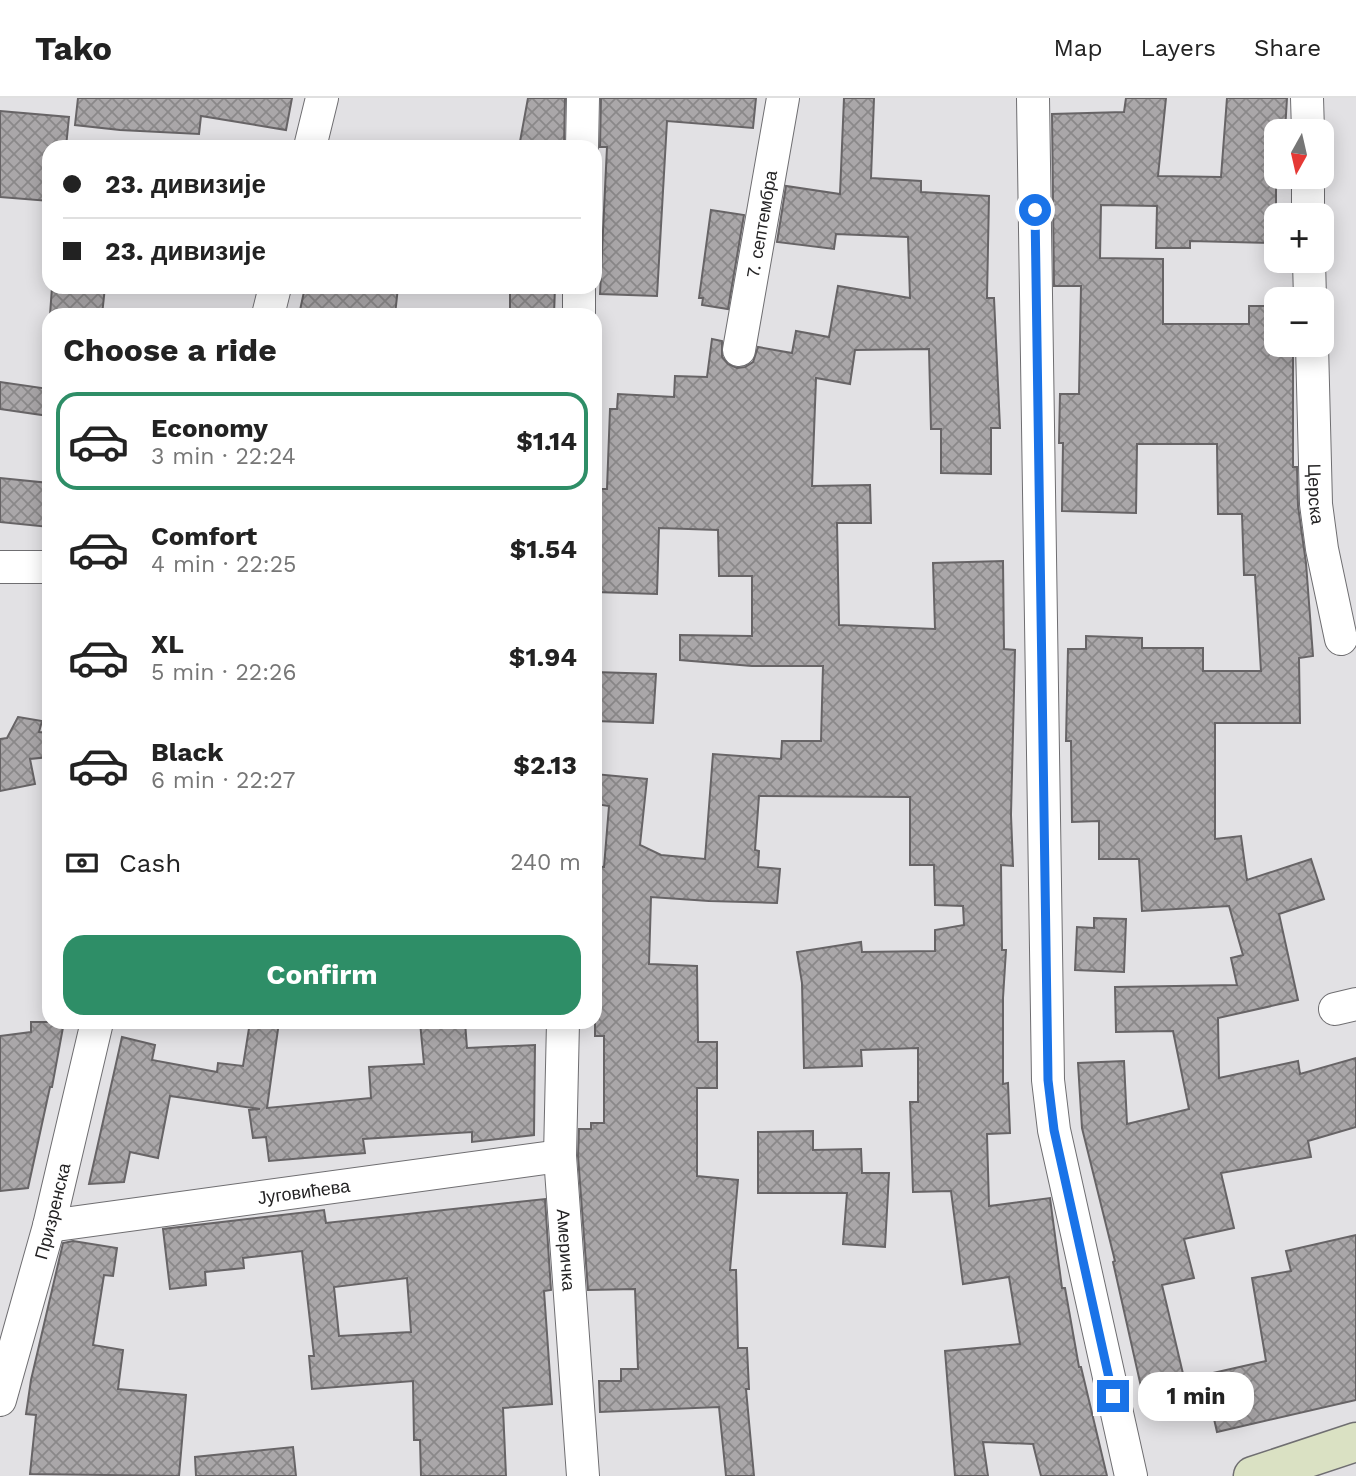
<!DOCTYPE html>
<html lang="en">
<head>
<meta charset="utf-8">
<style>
  :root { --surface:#fff; --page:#f2f2f2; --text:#222; --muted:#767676; --line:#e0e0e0; --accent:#2e8e67 }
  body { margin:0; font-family:"Work Sans",sans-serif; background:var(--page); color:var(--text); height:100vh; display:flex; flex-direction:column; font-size:26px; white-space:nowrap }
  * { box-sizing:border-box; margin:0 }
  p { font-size:23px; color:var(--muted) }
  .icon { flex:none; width:38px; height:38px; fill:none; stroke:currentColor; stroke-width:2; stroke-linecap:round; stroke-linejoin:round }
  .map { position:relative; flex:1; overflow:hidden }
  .details { position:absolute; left:42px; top:210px; width:560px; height:721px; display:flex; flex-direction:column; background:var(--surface); border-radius:21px; box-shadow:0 4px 18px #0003 }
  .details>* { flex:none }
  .banner { position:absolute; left:42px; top:42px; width:560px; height:154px; border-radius:21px; box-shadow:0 4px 18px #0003; display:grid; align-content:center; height:154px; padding:0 21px; background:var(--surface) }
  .needle { width:46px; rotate:188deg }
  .buttons { position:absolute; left:1264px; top:21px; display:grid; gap:14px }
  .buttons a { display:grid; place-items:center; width:70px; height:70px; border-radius:14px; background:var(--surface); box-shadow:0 4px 18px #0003; font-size:35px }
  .end { position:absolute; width:32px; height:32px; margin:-16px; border:9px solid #1a73e8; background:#fff; box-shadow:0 0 0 4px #fff }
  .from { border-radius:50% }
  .bubble { position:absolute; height:49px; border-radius:21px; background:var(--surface); box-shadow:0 4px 18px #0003; font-size:23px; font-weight:700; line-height:49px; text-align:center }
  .banner b { display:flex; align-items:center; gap:24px; height:66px; font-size:26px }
  .banner b+b { border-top:2px solid var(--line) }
  .banner i { width:18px; height:18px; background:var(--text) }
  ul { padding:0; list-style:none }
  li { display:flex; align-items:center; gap:21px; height:98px; margin:0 14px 10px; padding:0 7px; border:4px solid transparent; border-radius:21px }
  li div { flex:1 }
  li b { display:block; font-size:26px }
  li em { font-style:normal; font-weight:700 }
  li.active { border-color:var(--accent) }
  li>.icon { width:63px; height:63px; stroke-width:1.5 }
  h2 { padding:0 21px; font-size:32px; line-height:84px }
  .pay { display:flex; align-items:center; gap:18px; height:77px; padding:0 21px; font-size:26px }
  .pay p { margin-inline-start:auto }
  .button { display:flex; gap:14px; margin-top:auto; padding:14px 21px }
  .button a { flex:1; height:80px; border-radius:21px; background:var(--accent); color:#fff; font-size:28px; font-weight:700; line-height:80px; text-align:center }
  header { display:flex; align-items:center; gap:42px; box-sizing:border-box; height:98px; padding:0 35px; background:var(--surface); border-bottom:2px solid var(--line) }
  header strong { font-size:33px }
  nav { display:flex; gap:38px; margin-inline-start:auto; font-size:24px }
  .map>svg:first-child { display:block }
</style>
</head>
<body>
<header>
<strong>Tako</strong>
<nav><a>Map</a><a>Layers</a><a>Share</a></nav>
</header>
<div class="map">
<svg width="1356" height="1378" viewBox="0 0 1356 1378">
  <defs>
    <pattern id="building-cross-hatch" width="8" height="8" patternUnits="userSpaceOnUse" patternTransform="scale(1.75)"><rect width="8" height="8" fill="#aaa7a9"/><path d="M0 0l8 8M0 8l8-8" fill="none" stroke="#8a8889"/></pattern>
  </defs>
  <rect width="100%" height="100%" fill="#e2e1e4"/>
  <!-- building -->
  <path fill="url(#building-cross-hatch)" stroke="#676466" stroke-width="2" fill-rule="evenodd" d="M78,0H292L286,32L201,18L199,36L120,32L75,27Z
    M528,0H565L564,49H519Z
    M601,0H756L753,30L667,23L657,198L600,196L607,49H600Z
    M844,0H874L871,80L921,83V94L989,98L987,200H994L1000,330H991V376L941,375V331H931L929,251L855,252L850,286L816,280L812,388L870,387L871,425H837L839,527L935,531L933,465L1003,463L1004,551L1015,552L1011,717L1013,768L1001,767L1002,852H1006L1003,900V986L1008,985L1010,1035L987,1036L989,1108L1050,1100L1062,1190H1065L1079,1269H1081L1107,1378H1041L1033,1346L983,1344L988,1378H955L945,1253L1020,1246L1009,1179L963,1186L951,1093L913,1094L910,1004H918V950L861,952L862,968L804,970L802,885L797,854L861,844L862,854L935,853V832L964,827L963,808L935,807L934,767H910V699L759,698L755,752L759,753L758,769L780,771L777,805L709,803L651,799L649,866L697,868L698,944H717V990H697V1078L738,1082L730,1172H736L738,1250H747L749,1291H746L754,1378H726L719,1309L600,1314L599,1283H621V1271H638L635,1191L588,1192L578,1058L579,1031H591V1025H604V938H595V768L604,769L609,708L595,706V676L647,681L640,747L661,757L705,761L713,656L781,661L782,643H821L823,568H752L680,562V537L752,538V478H719L718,432L659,430L657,496L595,494L596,391H607L610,311H617L618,296L674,299L675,278L707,279L712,241L722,243V259L728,266L737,270L745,269L753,264L758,249L792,255L796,233L829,239L838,188L910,200L908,139L836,136L834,151L777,144L786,88L840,96Z
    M1126,0H1166L1158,78L1221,79L1227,0H1287L1285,33H1276V145L1190,143V150H1156L1157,108L1101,107L1100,160L1163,161V226H1249V208H1276V247H1293V369H1297L1298,408L1306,465L1313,558L1299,560L1300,625H1215V741L1241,738L1247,782L1311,761L1324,801L1279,816L1298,902L1218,920L1219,980L1298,963L1300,976L1356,960V1029L1308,1043L1311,1059L1221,1075L1234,1130L1184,1141L1194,1180L1162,1187L1189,1301L1146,1311L1113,1164L1115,1163L1082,1030L1078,965L1124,963L1127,1026L1189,1011L1173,933L1116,934L1115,889L1237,887L1231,860L1243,857L1229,808L1142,813L1139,761H1099V723L1072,724L1071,643H1066L1068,551H1086V538L1142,540V550H1203V573H1261L1255,477H1244L1242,416H1218L1217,346H1137L1136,415L1062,413L1063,345H1059L1060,296H1079L1081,188H1054L1052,16L1124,14Z
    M0,13L69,19L66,49H49V103L0,99Z
    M711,112L744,117L728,211L702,207L703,200H699Z
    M52,189H105L102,217H50Z
    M305,189H398L395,217H299Z
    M510,189H555L554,217H510Z
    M0,284L49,291V318L0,311Z
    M0,380L49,385V429L0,424Z
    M595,574L656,576L653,625L595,623Z
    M18,619L42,623L39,634L49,635V659L30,661L35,686L0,693V641L7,640Z
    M1094,820L1126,821L1124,874L1075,872L1077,829L1094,830Z
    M31,924H64L52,989H50L28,1090L0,1093V938L31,934Z
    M250,924H279L267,1010L371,1000L369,969L424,966L420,924H465L467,950L535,947L534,1037L472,1044V1034L363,1041L365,1055L269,1063L266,1039L253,1040L249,1012L260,1011L170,998L158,1060L130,1054L124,1084L89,1086L122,939L155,947L152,962L217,974L218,965L243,968Z
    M813,1033V1052L861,1051L862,1075H889L885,1149L843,1146L847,1095H758V1034Z
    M545,1101L551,1192L544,1193L552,1306L503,1310L506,1378H421L420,1342H414L413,1283L312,1291L309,1258H314L302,1153L243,1160L244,1170L205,1174L206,1187L170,1191L163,1131L324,1112L326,1125ZM407,1180L411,1234L339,1238L334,1189Z
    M1356,1137V1302L1217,1334L1204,1277L1266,1263L1252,1180L1291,1173L1286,1153Z
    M73,1143L117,1150L113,1178L104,1177L93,1247L123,1252L118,1291L186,1297L179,1378L30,1376L36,1317L26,1316L31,1282L63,1145Z
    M293,1349L296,1378H196L195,1359Z"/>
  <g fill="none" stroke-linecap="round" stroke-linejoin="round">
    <!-- street casing -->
    <g stroke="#6f6e71" stroke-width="34">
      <g id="street">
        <path d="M1033,0L1048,982L1054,1032L1131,1378"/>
        <path d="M1307,0L1308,33"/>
        <path d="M310,49L322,0"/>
        <path d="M582,49L583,0"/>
        <path d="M1308,79V117"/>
        <path d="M1309,163L1310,201"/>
        <path d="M268,217L275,189"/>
        <path d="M579,217V189"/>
        <path id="s1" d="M1312,247L1316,406L1322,451L1341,541"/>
        <path id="s2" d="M739,252L783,0"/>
        <path d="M0,469H49"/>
        <path d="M1335,911L1356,906"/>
        <path id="s3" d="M563,924L560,1058L583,1378"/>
        <path id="s4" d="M49,1128L560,1058"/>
        <path id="s5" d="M0,1302L49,1128L97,924"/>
      </g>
    </g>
    <!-- secondary casing -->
    <g stroke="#6f6e71" stroke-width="41">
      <path id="secondary" d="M1253,1378L1356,1344"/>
    </g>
    <!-- street -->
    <use href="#street" stroke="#fff" stroke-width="32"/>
    <!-- secondary -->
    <use href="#secondary" stroke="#dae1c3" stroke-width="38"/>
  </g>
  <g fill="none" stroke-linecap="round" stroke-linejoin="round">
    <!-- route -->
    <path stroke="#1a73e8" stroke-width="9" d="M1035,112L1048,982L1054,1032L1113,1298"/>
  </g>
  <g text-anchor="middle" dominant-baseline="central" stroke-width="5" stroke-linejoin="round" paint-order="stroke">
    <!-- street labels -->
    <g font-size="18" fill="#242324" stroke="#efeef1">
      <text stroke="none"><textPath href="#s2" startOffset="128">7. септембра</textPath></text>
      <text stroke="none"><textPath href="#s1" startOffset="149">Церска</textPath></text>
      <text stroke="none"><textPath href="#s4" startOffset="257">Југовићева</textPath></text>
      <text stroke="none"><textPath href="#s5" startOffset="196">Призренска</textPath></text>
      <text stroke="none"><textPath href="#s3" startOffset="228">Америчка</textPath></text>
    </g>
  </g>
</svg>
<div class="buttons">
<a><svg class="needle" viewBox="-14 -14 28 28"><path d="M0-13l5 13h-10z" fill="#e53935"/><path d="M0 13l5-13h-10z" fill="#767676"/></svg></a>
<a>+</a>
<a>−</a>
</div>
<i class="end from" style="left:1035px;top:112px"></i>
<i class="end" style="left:1113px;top:1298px"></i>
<div class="bubble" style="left:1138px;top:1274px;width:116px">1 min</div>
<div class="banner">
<b><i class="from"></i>23. дивизије</b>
<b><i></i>23. дивизије</b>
</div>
<section class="details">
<h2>Choose a ride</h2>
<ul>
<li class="active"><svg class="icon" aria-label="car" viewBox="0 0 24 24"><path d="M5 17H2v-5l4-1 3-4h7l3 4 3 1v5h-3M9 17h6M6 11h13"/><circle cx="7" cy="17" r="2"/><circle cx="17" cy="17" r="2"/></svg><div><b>Economy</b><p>3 min · 22:24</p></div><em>$1.14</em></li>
<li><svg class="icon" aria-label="car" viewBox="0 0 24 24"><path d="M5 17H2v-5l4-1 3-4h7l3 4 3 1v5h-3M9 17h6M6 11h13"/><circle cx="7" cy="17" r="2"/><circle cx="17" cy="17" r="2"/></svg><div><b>Comfort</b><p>4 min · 22:25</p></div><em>$1.54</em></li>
<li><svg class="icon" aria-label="car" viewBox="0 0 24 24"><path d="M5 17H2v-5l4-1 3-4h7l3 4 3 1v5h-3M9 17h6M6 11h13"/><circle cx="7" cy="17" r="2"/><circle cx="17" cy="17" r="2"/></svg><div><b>XL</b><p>5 min · 22:26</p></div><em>$1.94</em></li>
<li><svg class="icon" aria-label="car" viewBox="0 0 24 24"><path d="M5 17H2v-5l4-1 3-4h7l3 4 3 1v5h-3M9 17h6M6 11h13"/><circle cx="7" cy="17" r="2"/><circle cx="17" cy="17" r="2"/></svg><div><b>Black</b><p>6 min · 22:27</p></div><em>$2.13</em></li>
</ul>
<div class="pay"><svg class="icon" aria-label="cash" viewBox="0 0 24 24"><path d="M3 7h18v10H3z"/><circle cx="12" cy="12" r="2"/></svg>Cash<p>240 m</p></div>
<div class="button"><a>Confirm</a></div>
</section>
</div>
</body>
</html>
